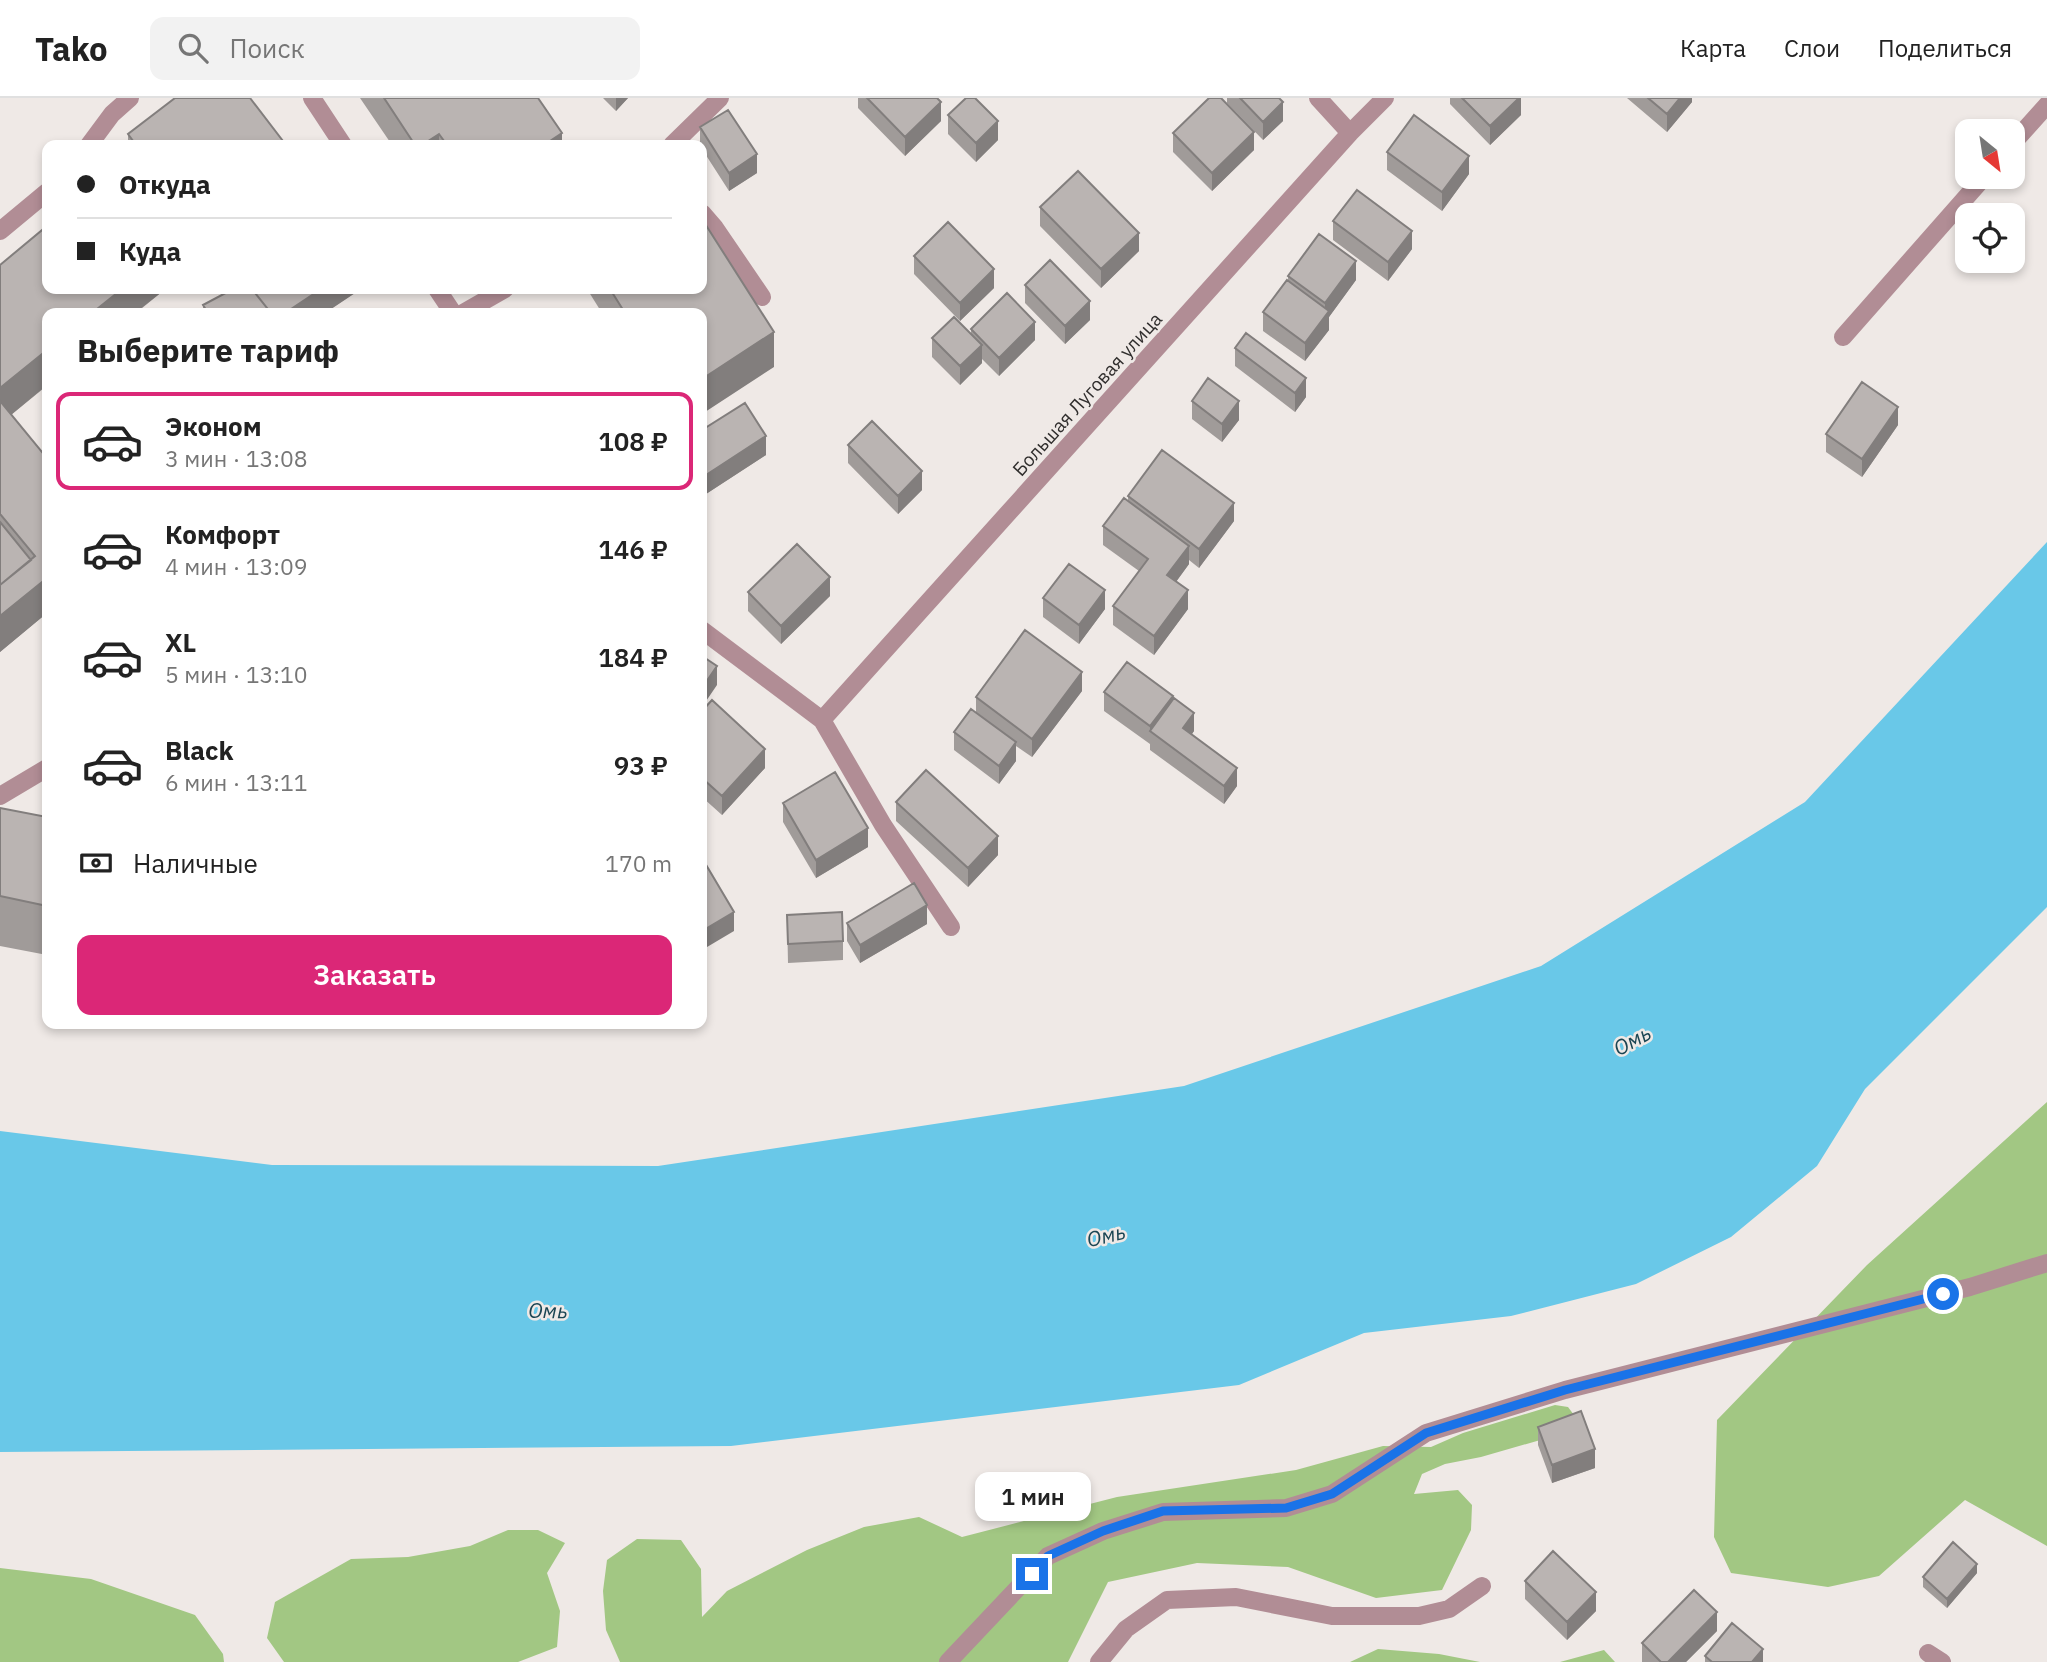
<!DOCTYPE html>
<html lang="ru">
<head>
<meta charset="utf-8">
<style>
  :root { --surface:#fff; --page:#f2f2f2; --text:#222; --muted:#767676; --line:#e0e0e0; --accent:#db2777 }
  body { margin:0; font-family:"IBM Plex Sans",sans-serif; background:var(--page); color:var(--text); height:100vh; display:flex; flex-direction:column; font-size:26px; white-space:nowrap }
  * { box-sizing:border-box; margin:0 }
  p { font-size:23px; color:var(--muted) }
  .icon { flex:none; width:38px; height:38px; fill:none; stroke:currentColor; stroke-width:2; stroke-linecap:round; stroke-linejoin:round }
  .map { position:relative; flex:1; overflow:hidden }
  .drawer { position:absolute; left:42px; top:210px; width:665px; height:721px; display:flex; flex-direction:column; background:var(--surface); border-radius:14px; box-shadow:0 4px 10px #0003 }
  .drawer>* { flex:none }
  .guide { position:absolute; left:42px; top:42px; width:665px; height:154px; border-radius:14px; box-shadow:0 4px 10px #0003; display:grid; align-content:center; height:154px; padding:0 35px; background:var(--surface) }
  .needle { width:46px; rotate:150deg }
  .tools { position:absolute; left:1955px; top:21px; display:grid; gap:14px }
  .tools a { display:grid; place-items:center; width:70px; height:70px; border-radius:14px; background:var(--surface); box-shadow:0 4px 10px #0003; font-size:35px }
  .end { position:absolute; width:32px; height:32px; margin:-16px; border:9px solid #1a73e8; background:#fff; box-shadow:0 0 0 4px #fff }
  .from { border-radius:50% }
  .bubble { position:absolute; height:49px; border-radius:14px; background:var(--surface); box-shadow:0 4px 10px #0003; font-size:23px; font-weight:600; line-height:49px; text-align:center }
  .guide b { display:flex; align-items:center; gap:24px; height:66px; font-size:26px }
  .guide b+b { border-top:2px solid var(--line) }
  .guide i { width:18px; height:18px; background:var(--text) }
  ul { padding:0; list-style:none }
  li { display:flex; align-items:center; gap:21px; height:98px; margin:0 14px 10px; padding:0 21px; border:4px solid transparent; border-radius:14px }
  li div { flex:1 }
  li b { display:block; font-size:26px }
  li em { font-style:normal; font-weight:600 }
  li.active { border-color:var(--accent) }
  li>.icon { width:63px; height:63px; stroke-width:1.5 }
  h2 { padding:0 35px; font-size:32px; line-height:84px }
  .pay { display:flex; align-items:center; gap:18px; height:77px; padding:0 35px; font-size:26px }
  .pay p { margin-inline-start:auto }
  .button { display:flex; gap:14px; margin-top:auto; padding:14px 35px }
  .button a { flex:1; height:80px; border-radius:14px; background:var(--accent); color:#fff; font-size:28px; font-weight:600; line-height:80px; text-align:center }
  header { display:flex; align-items:center; gap:42px; box-sizing:border-box; height:98px; padding:0 35px; background:var(--surface); border-bottom:2px solid var(--line) }
  header strong { font-size:33px }
  nav { display:flex; gap:38px; margin-inline-start:auto; font-size:24px }
  .search { width:490px; height:63px; background:var(--page); display:flex; align-items:center; gap:18px; box-sizing:border-box; padding:0 24px; border-radius:14px; color:var(--muted); font-size:26px }
  .map>svg:first-child { display:block }
</style>
</head>
<body>
<header>
<strong>Tako</strong>
<div class="search"><svg class="icon" aria-label="search" viewBox="0 0 24 24"><circle cx="10" cy="10" r="6"/><path d="M15 15l6 6"/></svg>Поиск</div>
<nav><a>Карта</a><a>Слои</a><a>Поделиться</a></nav>
</header>
<div class="map">
<svg width="2047" height="1564" viewBox="0 0 2047 1564">
  <rect width="100%" height="100%" fill="#efe9e6"/>
  <!-- forest -->
  <path fill="#a2c783" d="M2047,1004V1448L1965,1402L1879,1478L1828,1489L1731,1475L1714,1439L1717,1322L1867,1167Z
    M1555,1307L1568,1309L1574,1317L1561,1336L1481,1359L1445,1366L1422,1376L1414,1396L1458,1392L1472,1407L1471,1432L1442,1492L1376,1500L1288,1469L1197,1465L1108,1484L1068,1564H620L606,1532L603,1493L607,1462L637,1441L681,1442L701,1471L702,1519L727,1493L807,1452L864,1429L919,1419L962,1439L1117,1399L1296,1372L1383,1348L1431,1349L1463,1335Z
    M508,1432H538L565,1445L547,1475L560,1513L557,1549L518,1564H284L267,1540L275,1504L351,1461L408,1459L470,1448Z
    M0,1470L91,1481L195,1517L223,1556L224,1564H0Z
    M1378,1551L1439,1556L1480,1564H1350Z
    M1604,1552L1615,1564H1560Z"/>
  <!-- water -->
  <path fill="#69c8e8" d="M2047,444V809L1865,991L1817,1068L1731,1139L1636,1186L1511,1218L1364,1235L1239,1287L731,1348L0,1354V1033L272,1067L658,1068L1184,988L1541,868L1805,704Z"/>
  <g fill="none" stroke-linecap="round" stroke-linejoin="round">
    <!-- minor -->
    <path stroke="#b18d95" stroke-width="18" d="M312,0L343,47
      M1318,0L1350,35
      M2012,46L2047,7
      M89,47L112,16L130,0
      M672,47L720,0
      M702,115L715,130L762,199
      M0,133L47,94
      M437,191L453,215
      M463,215L505,191
      M1843,239L1984,79
      M702,532L822,622L883,727L951,829
      M822,622L1350,35L1385,0
      M0,698L47,670
      M1928,1555L1942,1564
      M948,1564L1048,1458L1103,1433L1163,1414L1286,1410L1332,1396L1426,1335L1565,1292L1970,1189L2047,1165
      M1099,1564L1126,1531L1167,1502L1236,1499L1332,1518H1419L1449,1511L1482,1488"/>
  </g>
  <!-- wall -->
  <path fill="#a09b99" d="M360,0H538L562,47H392Z
    M603,0H628L616,13Z
    M858,0H937L941,23L905,58L858,10Z
    M1227,0H1279L1283,23L1263,42L1227,5Z
    M1450,0H1521V17L1490,47L1450,6Z
    M1627,0H1692V4L1667,34Z
    M948,17L998,42L976,64L948,36Z
    M700,29L757,75L729,93L702,51V47H700Z
    M1173,35L1254,52L1212,93L1173,54Z
    M128,36L286,47H128Z
    M1387,54L1469,76L1442,113L1387,72Z
    M1040,109L1139,153L1101,190L1040,128Z
    M1333,123L1412,151L1388,183L1333,142Z
    M914,158L994,190L960,223L914,176Z
    M0,167L163,191V193L11,317L47,515L0,554Z
    M1288,178L1356,182L1329,219V232L1305,263L1263,233V214L1288,182Z
    M1025,187L1090,222L1065,246L1025,205Z
    M225,191H361L325,215H203V207L227,194Z
    M587,191H702L774,269L702,215H602Z
    M971,231L1035,242L999,278L982,261V265L960,287L932,259V240L971,236Z
    M1235,250L1306,299L1295,314L1235,268Z
    M1192,303L1239,322L1222,344L1192,321Z
    M1898,327L1862,379L1826,354V336Z
    M702,332L766,357L706,396L702,389Z
    M848,347L922,392L898,416L848,365Z
    M1128,398L1234,423L1199,470L1189,462V466L1176,484L1188,511L1154,557L1113,527V508L1139,473L1103,447V428L1128,402Z
    M748,494L830,498L781,546L748,513Z
    M1043,500L1105,511L1079,546L1043,519Z
    M1082,593L1032,659L1016,648V663L999,686L954,652V634L976,614V599Z
    M1104,594L1173,602L1194,633L1192,636L1237,688L1224,706L1150,652V646L1104,613Z
    M702,613L765,670L722,717L702,699Z
    M896,704L998,757L968,789L896,723Z
    M783,705L868,749L816,780L783,724Z
    M0,710L47,719V857L0,848Z
    M787,817L843,843V862L788,865Z
    M847,825L927,826L860,865L847,843Z
    M1538,1329L1595,1370L1552,1385L1538,1347Z
    M1977,1475L1947,1510L1923,1489V1479Z
    M1525,1483L1596,1513L1567,1542L1525,1501Z
    M1717,1533L1686,1564H1642V1545Z
    M1705,1558L1763,1564H1705Z"/>
  <!-- shaded-wall -->
  <path fill="#827e7d" d="M616,0H628L616,13Z
    M1519,0H1521V17L1490,47V28Z
    M1680,0H1692V4L1667,34V16Z
    M941,4V23L905,58V39Z
    M1283,4V23L1263,42V24Z
    M998,23V42L976,64V45Z
    M1254,34V52L1212,93V75Z
    M562,35V47H544Z
    M439,36V47H422Z
    M757,56V75L729,93V75Z
    M1469,58V76L1442,113V94Z
    M1412,133V151L1388,183V164Z
    M1139,135V153L1101,190V171Z
    M1356,163V182L1329,219V232L1305,263V245L1325,218V205Z
    M994,171V190L960,223V205Z
    M122,191H163V193L135,215H92Z
    M321,191H361L325,215H285Z
    M1090,203V222L1065,246V228Z
    M1035,224V242L999,278V260Z
    M774,234V269L702,316V281Z
    M982,247V265L960,287V268Z
    M47,252V287L0,326V290Z
    M1306,280V299L1295,314V295Z
    M1239,303V322L1222,344V326Z
    M1898,309V327L1862,379V361Z
    M766,338V357L706,396V377Z
    M922,373V392L898,416V398Z
    M1234,405V423L1199,470V451Z
    M1189,448V466L1167,496V477Z
    M830,479V498L781,546V528Z
    M47,480V515L0,554V495Z
    M1105,492V511L1079,546V527Z
    M1188,492V511L1154,557V538Z
    M717,568V587L702,609V590Z
    M1082,574V593L1032,659V641Z
    M1173,598V617L1150,633V628Z
    M1194,615V633L1183,648V630Z
    M1016,644V663L999,686V668Z
    M765,651V670L722,717V698Z
    M1237,670V688L1224,706V688Z
    M868,730V749L816,780V762Z
    M998,738V757L968,789V770Z
    M927,807V826L860,865V847Z
    M734,814V833L702,852V833Z
    M1595,1351V1370L1552,1385V1367Z
    M1977,1466V1475L1947,1510V1501Z
    M1596,1494V1513L1567,1542V1524Z
    M1717,1514V1533L1686,1564H1668Z
    M1763,1551V1564H1752Z"/>
  <!-- building -->
  <path fill="#bab4b2" stroke="#827e7d" stroke-width="2" d="M175,0H250L286,47H136L128,36Z
    M384,0H538L562,35L544,47H447L439,36L422,47H415Z
    M867,0H937L941,4L905,39Z
    M966,0H975L998,23L976,45L948,17Z
    M1209,0H1221L1254,34L1212,75L1173,35Z
    M1240,0H1279L1283,4L1263,24Z
    M1462,0H1519L1490,28Z
    M1648,0H1680L1667,16Z
    M728,12L757,56L729,75L700,29Z
    M1414,17L1469,58L1442,94L1387,54Z
    M1078,73L1139,135L1101,171L1040,109Z
    M1357,92L1412,133L1388,164L1333,123Z
    M702,121L774,234L702,281V215H625L610,191H702Z
    M948,124L994,171L960,205L914,158Z
    M47,128V191H122L92,215H47V252L0,290V167Z
    M1319,136L1356,163L1325,205L1288,178Z
    M1050,162L1090,203L1065,228L1025,187Z
    M1287,182L1329,213L1305,245L1263,214Z
    M233,191H252L271,215H208L203,207Z
    M252,191H321L285,215H271Z
    M1007,195L1035,224L999,260L971,231Z
    M954,219L982,247L960,268L932,240Z
    M1246,235L1306,280L1295,295L1235,250Z
    M1208,280L1239,303L1222,326L1192,303Z
    M1862,284L1898,309L1862,361L1826,336Z
    M0,303L47,360V480L0,518V487L35,458L0,416Z
    M745,305L766,338L706,377L702,370V332Z
    M872,323L922,373L898,398L848,347Z
    M1162,352L1234,405L1199,451L1128,398Z
    M1124,400L1189,448L1167,477L1188,492L1154,538L1113,508L1148,461L1103,428Z
    M0,424L31,462L0,487Z
    M797,446L830,479L781,528L748,494Z
    M1069,466L1105,492L1079,527L1043,500Z
    M1025,532L1082,574L1032,641L976,599Z
    M702,558L717,568L702,590Z
    M1127,564L1173,598L1150,628L1104,594Z
    M1174,600L1194,615L1183,630L1237,670L1224,688L1150,633Z
    M712,602L765,651L722,698L702,680V613Z
    M971,611L1016,644L999,668L954,634Z
    M926,672L998,738L968,770L896,704Z
    M835,674L868,730L816,762L783,705Z
    M0,710L47,719V808L0,798Z
    M702,760L734,814L702,833Z
    M914,785L927,807L860,847L847,825Z
    M842,814L843,843L788,846L787,817Z
    M1581,1313L1595,1351L1552,1367L1538,1329Z
    M1953,1444L1977,1466L1947,1501L1923,1479Z
    M1553,1453L1596,1494L1567,1524L1525,1483Z
    M1694,1492L1717,1514L1668,1564H1661L1642,1545Z
    M1732,1525L1763,1551L1752,1564H1712L1705,1558Z"/>
  <g fill="none" stroke-linecap="round" stroke-linejoin="round">
    <!-- route -->
    <path stroke="#1a73e8" stroke-width="9" d="M1032,1476L1048,1458L1103,1433L1163,1413L1286,1410L1332,1396L1426,1335L1565,1292L1943,1196"/>
  </g>
  <g text-anchor="middle" dominant-baseline="central" stroke-width="5" stroke-linejoin="round" paint-order="stroke">
    <!-- street labels -->
    <g font-size="19" fill="#302e2d" stroke="#efe9e6">
      <text transform="translate(1087 296) rotate(-48)">Большая Луговая улица</text>
    </g>
    <!-- water labels -->
    <g font-size="21" font-style="italic" fill="#1a4553" stroke="#efe9e6">
      <text transform="translate(1632 942) rotate(-29)">Омь</text>
      <text transform="translate(1106 1137) rotate(-13)">Омь</text>
      <text transform="translate(548 1212) rotate(1)">Омь</text>
    </g>
  </g>
</svg>
<div class="tools">
<a><svg class="needle" viewBox="-14 -14 28 28"><path d="M0-13l5 13h-10z" fill="#e53935"/><path d="M0 13l5-13h-10z" fill="#767676"/></svg></a>
<a><svg class="icon" aria-label="locate" viewBox="0 0 24 24"><circle cx="12" cy="12" r="6"/><path d="M12 2v4M12 18v4M2 12h4M18 12h4"/></svg></a>
</div>
<i class="end from" style="left:1943px;top:1196px"></i>
<i class="end" style="left:1032px;top:1476px"></i>
<div class="bubble" style="left:975px;top:1374px;width:116px">1 мин</div>
<div class="guide">
<b><i class="from"></i>Откуда</b>
<b><i></i>Куда</b>
</div>
<section class="drawer">
<h2>Выберите тариф</h2>
<ul>
<li class="active"><svg class="icon" aria-label="car" viewBox="0 0 24 24"><path d="M5 17H2v-5l4-1 3-4h7l3 4 3 1v5h-3M9 17h6M6 11h13"/><circle cx="7" cy="17" r="2"/><circle cx="17" cy="17" r="2"/></svg><div><b>Эконом</b><p>3 мин · 13:08</p></div><em>108 ₽</em></li>
<li><svg class="icon" aria-label="car" viewBox="0 0 24 24"><path d="M5 17H2v-5l4-1 3-4h7l3 4 3 1v5h-3M9 17h6M6 11h13"/><circle cx="7" cy="17" r="2"/><circle cx="17" cy="17" r="2"/></svg><div><b>Комфорт</b><p>4 мин · 13:09</p></div><em>146 ₽</em></li>
<li><svg class="icon" aria-label="car" viewBox="0 0 24 24"><path d="M5 17H2v-5l4-1 3-4h7l3 4 3 1v5h-3M9 17h6M6 11h13"/><circle cx="7" cy="17" r="2"/><circle cx="17" cy="17" r="2"/></svg><div><b>XL</b><p>5 мин · 13:10</p></div><em>184 ₽</em></li>
<li><svg class="icon" aria-label="car" viewBox="0 0 24 24"><path d="M5 17H2v-5l4-1 3-4h7l3 4 3 1v5h-3M9 17h6M6 11h13"/><circle cx="7" cy="17" r="2"/><circle cx="17" cy="17" r="2"/></svg><div><b>Black</b><p>6 мин · 13:11</p></div><em>93 ₽</em></li>
</ul>
<div class="pay"><svg class="icon" aria-label="cash" viewBox="0 0 24 24"><path d="M3 7h18v10H3z"/><circle cx="12" cy="12" r="2"/></svg>Наличные<p>170 m</p></div>
<div class="button"><a>Заказать</a></div>
</section>
</div>
</body>
</html>
